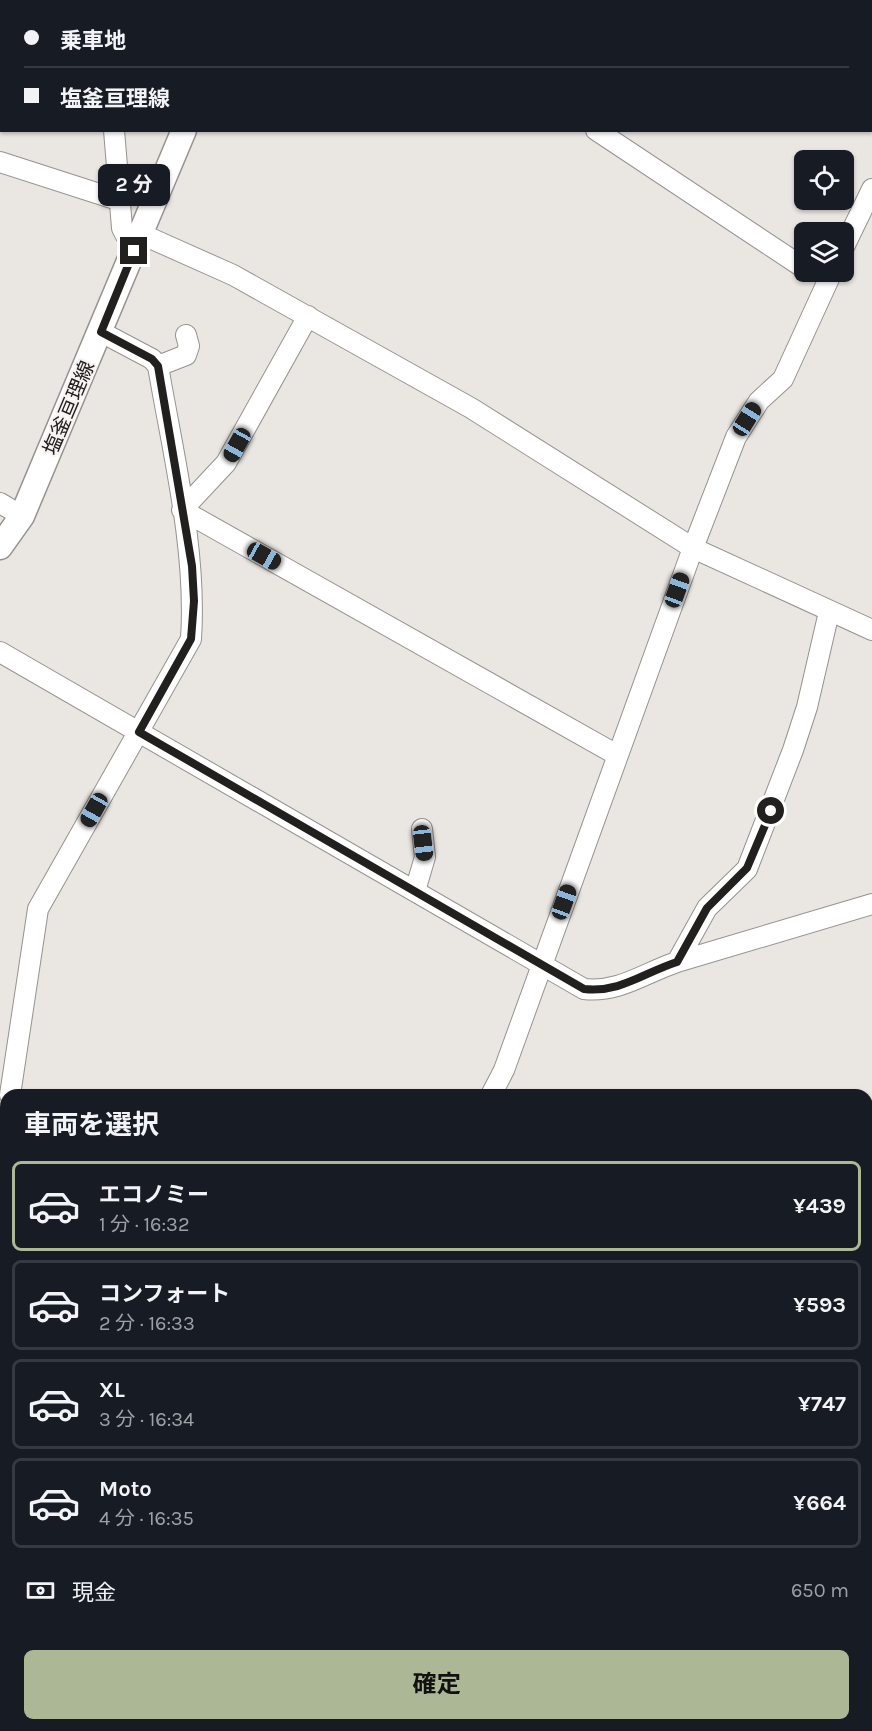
<!DOCTYPE html>
<html lang="ja">
<head>
<meta charset="utf-8">
<style>
  :root { --surface:#171b24; --page:#20242c; --text:#f1f3f6; --muted:#9ea1a6; --line:#363941; --accent:#acb795 }
  body { margin:0; font-family:Karla,"Noto Sans JP",sans-serif; background:var(--page); color:var(--text); height:100vh; display:flex; flex-direction:column; font-size:22px; white-space:nowrap }
  * { box-sizing:border-box; margin:0 }
  p { font-size:20px; color:var(--muted) }
  .icon { flex:none; width:33px; height:33px; fill:none; stroke:currentColor; stroke-width:2; stroke-linecap:round; stroke-linejoin:round }
  .map { position:relative; flex:1; overflow:hidden }
  .side { position:absolute; left:0px; top:1089px; width:873px; height:642px; display:flex; flex-direction:column; background:var(--surface); border-radius:18px 18px 0 0; box-shadow:0 2px 4px #0004 }
  .side>* { flex:none }
  .hud { position:absolute; left:0px; top:0px; width:873px; height:132px; box-shadow:0 2px 4px #0004; display:grid; align-content:center; height:132px; padding:0 24px; background:var(--surface) }
  .controls { position:absolute; left:794px; top:150px; display:grid; gap:12px }
  .controls a { display:grid; place-items:center; width:60px; height:60px; border-radius:9px; background:var(--surface); box-shadow:0 2px 4px #0004; font-size:30px }
  .end { position:absolute; width:27px; height:27px; margin:-14px; border:8px solid #21201f; background:#fff; box-shadow:0 0 0 3px #fff }
  .from { border-radius:50% }
  .bubble { position:absolute; height:42px; border-radius:9px; background:var(--surface); box-shadow:0 2px 4px #0004; font-size:20px; font-weight:700; line-height:42px; text-align:center }
  .car { position:absolute; width:18px; height:36px; margin:-18px -9px; border-radius:8px; box-shadow:0 0 4px 2px #0007; background:linear-gradient(#222 24%,#8ab4d8 0 40%,#222 0 76%,#8ab4d8 0 86%,#222 0) }
  .hud b { display:flex; align-items:center; gap:21px; height:57px; font-size:22px }
  .hud b+b { border-top:2px solid var(--line) }
  .hud i { width:15px; height:15px; background:var(--text) }
  ul { padding:0; list-style:none }
  li { display:flex; align-items:center; gap:18px; height:90px; margin:0 12px 9px; padding:0 12px; border:3px solid var(--line); border-radius:9px }
  li div { flex:1 }
  li b { display:block; font-size:22px }
  li em { font-style:normal; font-weight:700 }
  li.selected { border-color:var(--accent) }
  li>.icon { width:54px; height:54px; stroke-width:1.5 }
  h2 { padding:0 24px; font-size:27px; line-height:72px }
  .pay { display:flex; align-items:center; gap:15px; height:66px; padding:0 24px; font-size:22px }
  .pay p { margin-inline-start:auto }
  .cta { display:flex; gap:12px; margin-top:auto; padding:12px 24px }
  .cta a { flex:1; height:69px; border-radius:9px; background:var(--accent); color:#111; font-size:24px; font-weight:700; line-height:69px; text-align:center }
  .map>svg:first-child { display:block }
</style>
</head>
<body>
<div class="map">
<svg width="872" height="1731" viewBox="0 0 872 1731">
  <rect width="100%" height="100%" fill="#eae6e2"/>
  <!-- built -->
  <path fill="#e4dbd1" d="M6,1253V1405L0,1400V1264H3Z"/>
  <g fill="none" stroke-linecap="round" stroke-linejoin="round">
    <!-- minor casing -->
    <g stroke="#96928f" stroke-width="22">
      <path id="minor" d="M108,0V2
        M383,0L386,2
        M0,72L2,73
        M872,96V95
        M114,130L122,228L134,251
        M596,130L804,268
        M0,162L118,200
        M141,234L233,275L471,408L693,548L872,630
        M843,249L872,189
        M308,316L226,463L182,510L617,755
        M158,366L186,355L189,346L186,335
        M0,503L22,516
        M0,652L584,989C619,993 644,973 677,962L872,904
        M415,891L425,857L422,829
        M677,962L707,908L747,869L793,750L807,707L829,612
        M10,1095L38,909L191,639C197,550 173,454 158,366L152,359L101,332
        M491,1095L504,1070L693,548L736,437L759,401L783,379L832,272
        M5,1129L6,1122
        M867,1304L872,1295
        M0,1509L6,1513
        M867,1570L872,1572
        M258,1725L264,1731
        M528,1731L532,1725
        M649,1731L654,1725"/>
    </g>
    <!-- major casing -->
    <g stroke="#96928f" stroke-width="27">
      <path id="major" d="M667,0L669,2
        M234,2V0
        M0,547L22,516L184,130"/>
    </g>
    <!-- minor -->
    <use href="#minor" stroke="#fff" stroke-width="20"/>
    <!-- major -->
    <use href="#major" stroke="#fff" stroke-width="24"/>
  </g>
  <g fill="none" stroke-linecap="round" stroke-linejoin="round">
    <!-- route -->
    <path stroke="#21201f" stroke-width="8" d="M134,251L101,332L152,359L158,366L192,566L194,601L191,639L139,732L584,989C620,993 643,973 677,962L707,908L747,868L771,811"/>
  </g>
  <g text-anchor="middle" dominant-baseline="central" stroke-width="4.5" stroke-linejoin="round" paint-order="stroke">
    <!-- street labels -->
    <g font-size="20" fill="#21201f" stroke="#f7f3f0">
      <text transform="translate(69 408) rotate(-67)">塩釜亘理線</text>
    </g>
  </g>
</svg>
<div class="controls">
<a><svg class="icon" aria-label="locate" viewBox="0 0 24 24"><circle cx="12" cy="12" r="6"/><path d="M12 2v4M12 18v4M2 12h4M18 12h4"/></svg></a>
<a><svg class="icon" aria-label="layers" viewBox="0 0 24 24"><path d="M12 4l9 5-9 5-9-5zM3 14l9 5 9-5"/></svg></a>
</div>
<i class="end from" style="left:771px;top:811px"></i>
<i class="end" style="left:134px;top:251px"></i>
<div class="bubble" style="left:98px;top:164px;width:72px">2 分</div>
<i class="car" style="left:747px;top:419px;rotate:32deg"></i>
<i class="car" style="left:237px;top:445px;rotate:209deg"></i>
<i class="car" style="left:264px;top:556px;rotate:119deg"></i>
<i class="car" style="left:677px;top:590px;rotate:20deg"></i>
<i class="car" style="left:94px;top:810px;rotate:209deg"></i>
<i class="car" style="left:423px;top:843px;rotate:173deg"></i>
<i class="car" style="left:564px;top:902px;rotate:20deg"></i>
<div class="hud">
<b><i class="from"></i>乗車地</b>
<b><i></i>塩釜亘理線</b>
</div>
<section class="side">
<h2>車両を選択</h2>
<ul>
<li class="selected"><svg class="icon" aria-label="car" viewBox="0 0 24 24"><path d="M5 17H2v-5l4-1 3-4h7l3 4 3 1v5h-3M9 17h6M6 11h13"/><circle cx="7" cy="17" r="2"/><circle cx="17" cy="17" r="2"/></svg><div><b>エコノミー</b><p>1 分 · 16:32</p></div><em>¥439</em></li>
<li><svg class="icon" aria-label="car" viewBox="0 0 24 24"><path d="M5 17H2v-5l4-1 3-4h7l3 4 3 1v5h-3M9 17h6M6 11h13"/><circle cx="7" cy="17" r="2"/><circle cx="17" cy="17" r="2"/></svg><div><b>コンフォート</b><p>2 分 · 16:33</p></div><em>¥593</em></li>
<li><svg class="icon" aria-label="car" viewBox="0 0 24 24"><path d="M5 17H2v-5l4-1 3-4h7l3 4 3 1v5h-3M9 17h6M6 11h13"/><circle cx="7" cy="17" r="2"/><circle cx="17" cy="17" r="2"/></svg><div><b>XL</b><p>3 分 · 16:34</p></div><em>¥747</em></li>
<li><svg class="icon" aria-label="car" viewBox="0 0 24 24"><path d="M5 17H2v-5l4-1 3-4h7l3 4 3 1v5h-3M9 17h6M6 11h13"/><circle cx="7" cy="17" r="2"/><circle cx="17" cy="17" r="2"/></svg><div><b>Moto</b><p>4 分 · 16:35</p></div><em>¥664</em></li>
</ul>
<div class="pay"><svg class="icon" aria-label="cash" viewBox="0 0 24 24"><path d="M3 7h18v10H3z"/><circle cx="12" cy="12" r="2"/></svg>現金<p>650 m</p></div>
<div class="cta"><a>確定</a></div>
</section>
</div>
</body>
</html>
